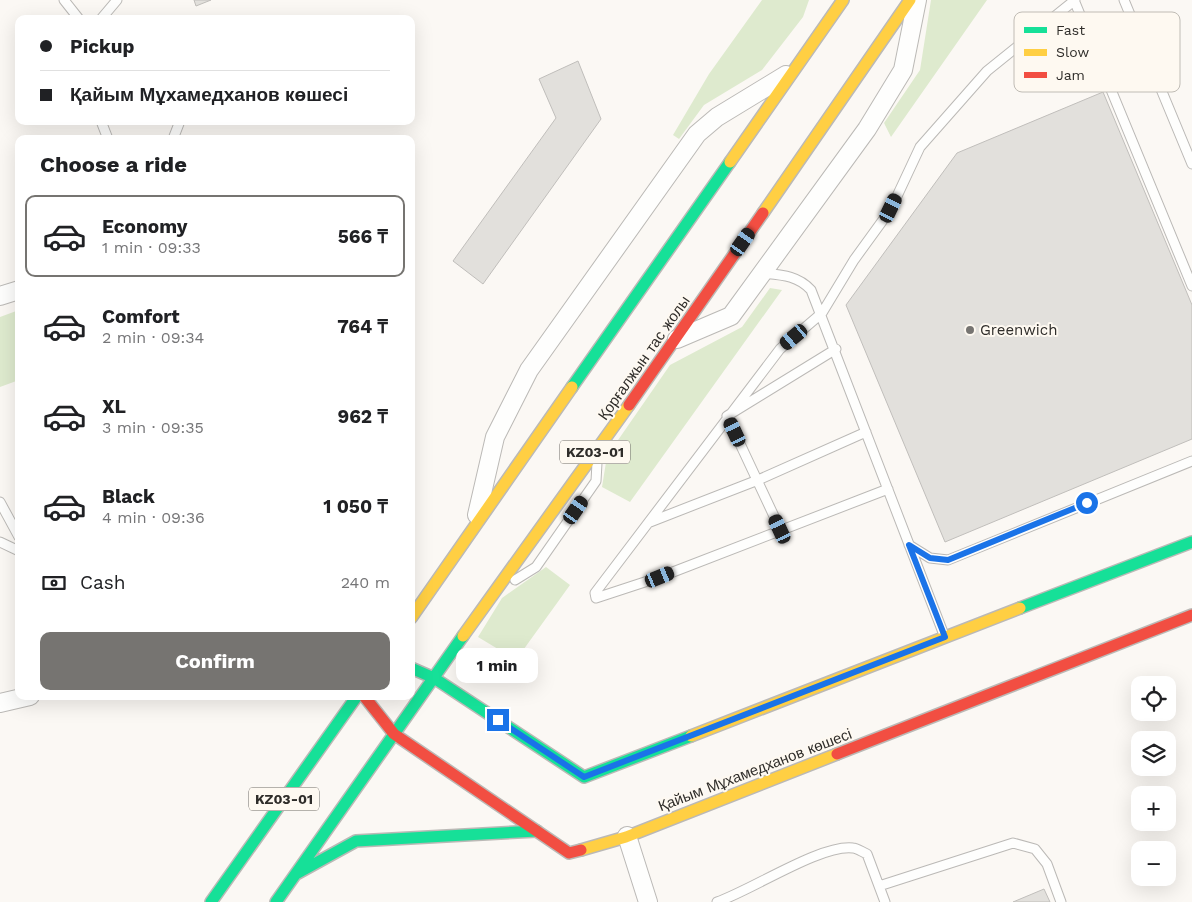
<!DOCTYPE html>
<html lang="en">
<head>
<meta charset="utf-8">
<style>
  :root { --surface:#fff; --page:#f6f6f6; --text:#202124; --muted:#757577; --line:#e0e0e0; --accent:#767471 }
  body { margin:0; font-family:"Work Sans",sans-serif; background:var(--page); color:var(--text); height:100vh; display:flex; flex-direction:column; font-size:19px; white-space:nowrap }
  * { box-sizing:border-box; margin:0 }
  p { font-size:16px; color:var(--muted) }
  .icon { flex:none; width:28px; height:28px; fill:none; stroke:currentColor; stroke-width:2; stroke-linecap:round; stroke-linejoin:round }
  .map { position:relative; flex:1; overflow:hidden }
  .details { position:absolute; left:15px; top:135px; width:400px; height:565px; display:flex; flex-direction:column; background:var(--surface); border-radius:10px; box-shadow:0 5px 20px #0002 }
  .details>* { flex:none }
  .guide { position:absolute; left:15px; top:15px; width:400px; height:110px; border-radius:10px; box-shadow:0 5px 20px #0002; display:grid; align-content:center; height:110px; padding:0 25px; background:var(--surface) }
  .tools { position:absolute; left:1131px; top:676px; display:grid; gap:10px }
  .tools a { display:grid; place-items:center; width:45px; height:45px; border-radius:10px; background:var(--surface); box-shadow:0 5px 20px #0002; font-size:25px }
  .end { position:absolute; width:22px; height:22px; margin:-11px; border:6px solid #1a73e8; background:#fff; box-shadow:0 0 0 2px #fff }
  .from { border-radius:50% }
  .bubble { position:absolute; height:35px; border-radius:10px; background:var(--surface); box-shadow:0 5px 20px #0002; font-size:16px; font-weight:700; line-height:35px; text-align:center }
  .car { position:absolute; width:15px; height:30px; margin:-15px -8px; border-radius:6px; box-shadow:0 0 4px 1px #0007; background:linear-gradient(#222 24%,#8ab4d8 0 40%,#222 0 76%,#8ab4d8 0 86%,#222 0) }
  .guide b { display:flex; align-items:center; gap:18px; height:48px; font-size:19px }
  .guide b+b { border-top:1px solid var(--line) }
  .guide i { width:12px; height:12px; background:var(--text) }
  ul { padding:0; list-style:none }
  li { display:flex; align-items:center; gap:15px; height:82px; margin:0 10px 8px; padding:0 15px; border:2px solid transparent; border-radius:10px }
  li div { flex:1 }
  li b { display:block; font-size:19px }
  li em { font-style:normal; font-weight:700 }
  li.on { border-color:var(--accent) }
  li>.icon { width:45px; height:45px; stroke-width:1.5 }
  h2 { padding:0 25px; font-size:22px; line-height:60px }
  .pay { display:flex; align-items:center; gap:12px; height:55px; padding:0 25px; font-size:19px }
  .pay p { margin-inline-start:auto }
  .button { display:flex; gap:10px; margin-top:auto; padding:10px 25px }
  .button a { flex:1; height:58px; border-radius:10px; background:var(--accent); color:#fff; font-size:20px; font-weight:700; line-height:58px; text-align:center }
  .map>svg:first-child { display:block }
</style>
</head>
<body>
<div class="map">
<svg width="1192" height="902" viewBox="0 0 1192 902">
  <rect width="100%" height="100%" fill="#fbf8f4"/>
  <!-- green -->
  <path fill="#deeace" d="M762,0H809L803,17L762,70L704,105L679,139L673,135L709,74Z
    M931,0H987L891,137L884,123L920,70Z
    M770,288L782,290L630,502L602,487L607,456L670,365L742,327Z
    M19,310V380L0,387V317Z
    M546,567L570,585L516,660L478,637L502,598Z"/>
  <!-- building -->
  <path fill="#e2e0dc" stroke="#c0bebb" d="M194,0H211L196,6Z
    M578,61L601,119L483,284L453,261L556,118L539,79Z
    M1103,92L1192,305V439L945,542L846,305L957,153Z
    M1044,889L1050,902H1013Z"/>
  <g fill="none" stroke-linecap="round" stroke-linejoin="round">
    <!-- lane casing -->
    <g stroke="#bbb9b6" stroke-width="11">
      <path id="lane" d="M64,0L79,19
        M1074,0L1192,286
        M1124,0L1192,164
        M101,19L117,0
        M101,121L108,139
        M173,139L180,121
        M761,273C781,275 797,275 811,290L944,635
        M888,489L660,577L596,598L595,593L780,349L822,313L854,260L891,209L920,147L987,71L1075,0
        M0,502L19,537
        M650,522L758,480L866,432
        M780,529L727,416L836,349
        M0,542L19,551
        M909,545L930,558L948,560L1192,461
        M515,580L536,567L596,481L597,463
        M879,886L1013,843L1035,849L1047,864L1061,902
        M717,902C752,890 821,844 853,848C857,848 862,852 867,854L885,902"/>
    </g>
    <!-- street casing -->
    <g stroke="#bbb9b6" stroke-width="20">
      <path id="street" d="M0,296L19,290
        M677,339L731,316L867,129L903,70L917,0
        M477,515L495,437L529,370L697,134L717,117L786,75
        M0,703L30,696
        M627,836L648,902"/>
    </g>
    <!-- fast casing -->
    <g stroke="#bbb9b6" stroke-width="14">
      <path id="fast" d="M572,387L730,162
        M1020,608L1192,542
        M411,668L434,678L584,777L691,736
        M296,874L356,841L537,831
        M211,902L357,696
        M276,902L463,636"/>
    </g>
    <!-- slow casing -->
    <g stroke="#bbb9b6" stroke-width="14">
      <path id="slow" d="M730,162L843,0
        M763,213L910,0
        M411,618L572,387
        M463,636L629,405
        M691,736L1020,608
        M581,850L626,837L837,754"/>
    </g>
    <!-- jam casing -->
    <g stroke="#bbb9b6" stroke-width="14">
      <path id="jam" d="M629,405L763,213
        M364,696L394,734L569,853L581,850
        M837,754L1192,615"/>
    </g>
    <!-- lane -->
    <use href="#lane" stroke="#fefefd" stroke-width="9"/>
    <!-- street -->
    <use href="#street" stroke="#fefefd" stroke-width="18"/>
    <!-- fast -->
    <use href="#fast" stroke="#16e098" stroke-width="11"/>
    <!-- slow -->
    <use href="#slow" stroke="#ffcf43" stroke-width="11"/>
    <!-- jam -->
    <use href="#jam" stroke="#f24e42" stroke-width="11"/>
  </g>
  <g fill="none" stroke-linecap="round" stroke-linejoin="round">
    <!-- route -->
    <path stroke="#1a73e8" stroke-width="6" d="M498,720L584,777L945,637L909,545L930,558L948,560L1087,503"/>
  </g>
  <!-- markers -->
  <circle fill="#767471" stroke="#fef9f1" stroke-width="2" cx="970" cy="330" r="5"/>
  <g text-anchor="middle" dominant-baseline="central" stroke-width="4" stroke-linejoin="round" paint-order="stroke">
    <!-- shield labels -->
    <g fill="#fef9f1" stroke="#6d6a66" stroke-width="1">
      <rect x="560" y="440.5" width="70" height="23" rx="4"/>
      <rect x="249" y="787.5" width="70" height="23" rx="4"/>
    </g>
    <g font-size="14" font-weight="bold" fill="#2f2d2a">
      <text x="595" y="452">KZ03-01</text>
      <text x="284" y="799">KZ03-01</text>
    </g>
    <!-- poi labels -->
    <g font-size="15" fill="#2f2d2a" stroke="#fef9f1" text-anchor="start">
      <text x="980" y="330">Greenwich</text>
    </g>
    <!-- street labels -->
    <g font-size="15" fill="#2f2d2a" stroke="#fef9f1">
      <text transform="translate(644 358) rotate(-55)">Қорғалжын тас жолы</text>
      <text transform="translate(755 770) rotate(-21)">Қайым Мұхамедханов көшесі</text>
    </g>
  </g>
  <!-- legend -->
  <rect x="1014" y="12" width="166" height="80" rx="8" fill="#fef9f1" stroke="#c0bcb5" stroke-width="1"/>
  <rect x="1024" y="27" width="23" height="6" fill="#16e098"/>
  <rect x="1024" y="49" width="23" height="7" fill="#ffcf43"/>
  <rect x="1024" y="72" width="23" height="6" fill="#f24e42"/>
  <g font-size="14" fill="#2f2d2a">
    <text x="1056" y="35">Fast</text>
    <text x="1056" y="57">Slow</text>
    <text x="1056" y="80">Jam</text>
  </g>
</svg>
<div class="tools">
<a><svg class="icon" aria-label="locate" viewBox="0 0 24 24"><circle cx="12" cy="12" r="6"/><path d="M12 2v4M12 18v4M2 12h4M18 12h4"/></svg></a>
<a><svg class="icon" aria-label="layers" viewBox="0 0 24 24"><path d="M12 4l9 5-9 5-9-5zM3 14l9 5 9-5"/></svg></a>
<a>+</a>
<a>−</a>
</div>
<i class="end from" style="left:1087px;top:503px"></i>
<i class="end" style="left:498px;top:720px"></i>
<div class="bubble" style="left:456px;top:648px;width:82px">1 min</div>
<i class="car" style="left:891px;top:208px;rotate:26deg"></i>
<i class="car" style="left:743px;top:242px;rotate:35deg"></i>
<i class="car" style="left:794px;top:337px;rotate:230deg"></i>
<i class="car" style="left:735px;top:432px;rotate:335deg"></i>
<i class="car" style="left:576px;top:510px;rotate:35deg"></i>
<i class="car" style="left:780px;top:529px;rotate:335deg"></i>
<i class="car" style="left:660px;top:577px;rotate:68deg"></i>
<div class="guide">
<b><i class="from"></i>Pickup</b>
<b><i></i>Қайым Мұхамедханов көшесі</b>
</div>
<section class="details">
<h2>Choose a ride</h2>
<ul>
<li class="on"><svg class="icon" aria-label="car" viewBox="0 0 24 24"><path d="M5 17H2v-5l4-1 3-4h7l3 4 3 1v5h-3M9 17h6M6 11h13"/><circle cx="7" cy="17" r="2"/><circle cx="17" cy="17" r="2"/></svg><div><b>Economy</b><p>1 min · 09:33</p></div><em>566 ₸</em></li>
<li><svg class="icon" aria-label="car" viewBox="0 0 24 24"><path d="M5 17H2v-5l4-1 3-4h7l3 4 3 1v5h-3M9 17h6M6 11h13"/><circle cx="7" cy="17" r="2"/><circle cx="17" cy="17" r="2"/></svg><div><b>Comfort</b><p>2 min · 09:34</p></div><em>764 ₸</em></li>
<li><svg class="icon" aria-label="car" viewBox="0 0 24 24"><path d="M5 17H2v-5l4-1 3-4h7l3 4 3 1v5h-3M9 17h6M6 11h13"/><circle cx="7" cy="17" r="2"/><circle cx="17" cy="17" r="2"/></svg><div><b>XL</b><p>3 min · 09:35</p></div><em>962 ₸</em></li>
<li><svg class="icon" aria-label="car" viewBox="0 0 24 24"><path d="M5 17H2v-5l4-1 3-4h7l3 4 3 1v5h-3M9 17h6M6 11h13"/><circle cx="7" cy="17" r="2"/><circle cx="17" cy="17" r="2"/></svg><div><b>Black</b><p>4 min · 09:36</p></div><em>1 050 ₸</em></li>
</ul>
<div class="pay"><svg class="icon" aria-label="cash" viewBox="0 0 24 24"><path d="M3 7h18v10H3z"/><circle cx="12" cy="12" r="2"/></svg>Cash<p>240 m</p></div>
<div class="button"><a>Confirm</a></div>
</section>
</div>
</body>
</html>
